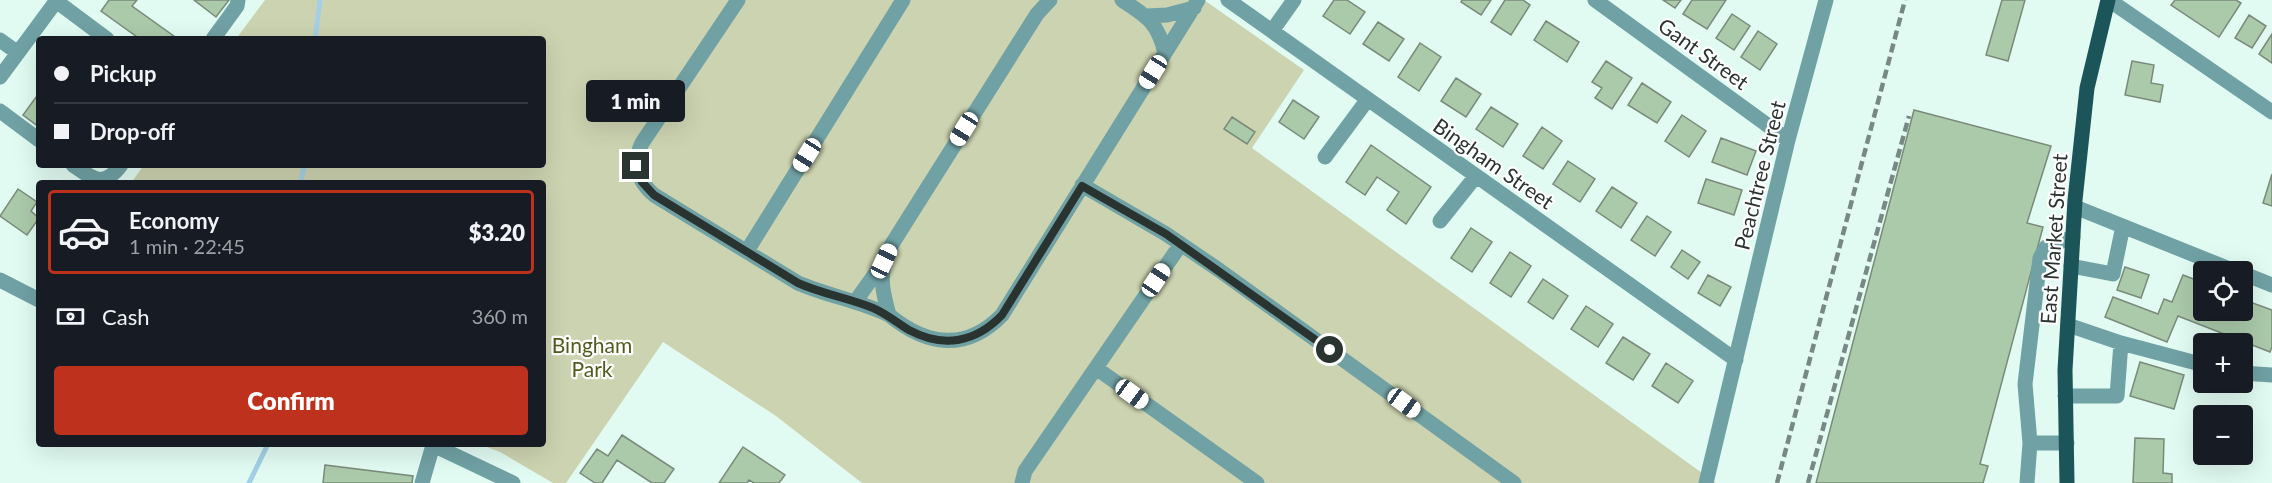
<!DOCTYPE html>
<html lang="en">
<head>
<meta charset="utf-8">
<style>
  :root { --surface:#171b24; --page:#20242c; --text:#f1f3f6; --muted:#9ea1a6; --line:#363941; --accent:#be321d }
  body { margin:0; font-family:Lato,sans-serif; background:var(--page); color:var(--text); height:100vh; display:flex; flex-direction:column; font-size:22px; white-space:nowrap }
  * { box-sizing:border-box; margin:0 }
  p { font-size:20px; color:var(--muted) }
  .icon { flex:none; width:33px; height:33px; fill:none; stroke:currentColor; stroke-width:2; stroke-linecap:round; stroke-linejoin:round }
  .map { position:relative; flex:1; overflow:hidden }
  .sheet { position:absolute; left:36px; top:180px; width:510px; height:267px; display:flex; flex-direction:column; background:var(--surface); border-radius:6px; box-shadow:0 6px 24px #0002 }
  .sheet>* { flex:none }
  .hud { position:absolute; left:36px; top:36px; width:510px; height:132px; border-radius:6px; box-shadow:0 6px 24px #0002; display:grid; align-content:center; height:132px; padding:0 18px; background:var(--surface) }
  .controls { position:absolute; left:2193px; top:261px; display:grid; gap:12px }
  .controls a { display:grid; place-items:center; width:60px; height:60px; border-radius:6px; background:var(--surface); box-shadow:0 6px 24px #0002; font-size:30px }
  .end { position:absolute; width:27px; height:27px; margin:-14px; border:8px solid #293330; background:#fff; box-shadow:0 0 0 3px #fff }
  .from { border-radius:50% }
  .bubble { position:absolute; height:42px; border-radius:6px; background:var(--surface); box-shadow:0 6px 24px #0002; font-size:20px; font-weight:800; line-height:42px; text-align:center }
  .car { position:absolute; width:18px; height:36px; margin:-18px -9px; border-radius:8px; box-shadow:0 0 4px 2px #0007; background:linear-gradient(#fff 24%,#345 0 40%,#fff 0 76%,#345 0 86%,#fff 0) }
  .hud b { display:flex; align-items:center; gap:21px; height:57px; font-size:22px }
  .hud b+b { border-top:2px solid var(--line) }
  .hud i { width:15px; height:15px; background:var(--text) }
  ul { padding:10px 0 0; list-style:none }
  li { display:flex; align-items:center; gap:18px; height:84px; margin:0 12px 9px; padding:0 6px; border:3px solid transparent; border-radius:6px }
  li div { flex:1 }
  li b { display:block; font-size:22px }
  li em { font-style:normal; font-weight:800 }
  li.selected { border-color:var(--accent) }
  li>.icon { width:54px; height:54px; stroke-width:1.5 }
  .pay { display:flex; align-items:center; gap:15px; height:66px; padding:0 18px; font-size:22px }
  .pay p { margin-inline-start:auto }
  .action { display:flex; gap:12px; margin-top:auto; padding:12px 18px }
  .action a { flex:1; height:69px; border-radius:6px; background:var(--accent); color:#fff; font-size:24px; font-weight:800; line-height:69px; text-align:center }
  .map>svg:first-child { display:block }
</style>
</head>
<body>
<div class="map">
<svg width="2272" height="483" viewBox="0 0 2272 483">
  <rect width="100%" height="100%" fill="#e1fbf2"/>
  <!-- green -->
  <path fill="#ccd3b0" d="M265,0H1204L1304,70L1252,148L1716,483H862L776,416L663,342L566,483H553L500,452L479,444H543V183H131L144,165H543V39H236Z"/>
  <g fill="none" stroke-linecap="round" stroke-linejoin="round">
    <!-- stream -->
    <path stroke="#a3d0e6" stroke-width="5" d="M315,39L320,0
      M301,183L304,165
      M249,483L268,444"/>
  </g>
  <!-- building -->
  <path fill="#abcaaa" stroke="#7a8a7a" stroke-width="1.5" d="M109,0H137L132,6L178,39H140L101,11Z
    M194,0H229L216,17Z
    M1334,0H1347L1365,12L1350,34L1323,16Z
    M1462,0H1491L1481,15L1461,2Z
    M1505,0H1523L1530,5L1511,35L1491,22Z
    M1663,0H1681L1675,8Z
    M1692,0H1726L1707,29L1683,14Z
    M2002,0H2025L2008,61L1986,55Z
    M2175,0H2236L2241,3L2219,37L2171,5Z
    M1732,14L1750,26L1734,50L1716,38Z
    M2249,15L2266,26L2252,48L2235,38Z
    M1546,21L1579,42L1567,62L1534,40Z
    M1378,22L1404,39L1389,61L1363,44Z
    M1758,31L1777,44L1760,70L1741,57Z
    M2272,34V63L2259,54Z
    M1420,43L1441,57L1419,91L1398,77Z
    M1606,61L1632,78L1612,109L1595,98L1602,88L1592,82Z
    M2132,61L2154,65L2151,83L2163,85L2160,102L2125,95Z
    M1456,78L1481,94L1466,117L1441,101Z
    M1642,83L1671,102L1657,123L1628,105Z
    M39,93V127L23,115Z
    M1293,100L1319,117L1304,139L1279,122Z
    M1491,107L1518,124L1503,147L1476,129Z
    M1914,110L2051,146L2027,223L2043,227L1980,464L1988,466L1983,483H1816Z
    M1682,115L1706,131L1689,157L1665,141Z
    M1232,117L1255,132L1247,144L1224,129Z
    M1542,127L1562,141L1543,169L1523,156Z
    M1721,138L1756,151L1747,175L1712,162Z
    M1371,145L1431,187L1406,224L1387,210L1399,192L1377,177L1365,195L1346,182Z
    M1568,161L1595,179L1580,202L1553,184Z
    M2272,174V206L2263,203Z
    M1706,179L1742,190L1734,215L1698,203Z
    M1612,187L1637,203L1621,228L1596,211Z
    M18,189L37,202L31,211L39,218L27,235L0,216Z
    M1647,216L1671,232L1655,256L1631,240Z
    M1471,228L1492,242L1472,272L1451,258Z
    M1682,250L1700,262L1688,279L1671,267Z
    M1510,252L1531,266L1511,297L1490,283Z
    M2125,267L2149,275L2141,298L2117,290Z
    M1708,275L1731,287L1720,306L1698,293Z
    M2183,275L2204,283V310H2242V299L2272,310V347L2270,352L2178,316L2167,342L2105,317L2113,297L2158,314L2164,299L2172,302Z
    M1543,279L1568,296L1553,319L1528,302Z
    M1586,306L1613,324L1598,347L1571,329Z
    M1623,337L1650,354L1633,380L1606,363Z
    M2140,362L2184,375L2174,409L2130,396Z
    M1666,363L1693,381L1678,403L1652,386Z
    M622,435L674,469L664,483H652L617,460L602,483H595L580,473L597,449L608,456Z
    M2135,438L2164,439L2163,473L2172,474V483H2133Z
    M743,447L785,475L779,483H754L749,480L747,483H719Z
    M325,465L413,476L412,483H323Z"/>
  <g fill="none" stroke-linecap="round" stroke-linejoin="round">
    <!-- minor -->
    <path stroke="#70a1a4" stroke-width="15" d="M738,0L642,143C632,164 637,180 654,195L798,283C828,296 860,301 889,315
      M1050,0L1037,14L892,244C878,273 881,286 889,315C927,346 966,352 1002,315L1198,0
      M1122,0C1147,16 1158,23 1165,53
      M1228,0L1736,360
      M1595,0L1788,140
      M2109,0L2272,112
      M56,1L107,39
      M1147,16L1167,15L1194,8
      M1272,31L1294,0
      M213,39L237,6L238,0
      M0,40L18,53
      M0,77L57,0
      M0,111L39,140
      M1325,157L1368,99
      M73,165C93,179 103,189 121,165
      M1082,185L1166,234L1219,270L1514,483
      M2075,207L2237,272
      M1440,221L1476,176
      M747,251L903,0
      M2071,266L2113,274L2123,226
      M2242,273L2272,285
      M0,280L39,300
      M855,302L882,264
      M2068,325L2121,343L2204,365
      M1096,368L1257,483
      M2242,373L2272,375
      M2065,396H2117L2121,343
      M2030,443H2067
      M431,444L513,483
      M422,483L433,445
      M1022,483L1025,471L1181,244
      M1706,483L1788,140L1826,0
      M2027,483L2030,443L2025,384L2040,258L2046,247L2073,237"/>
    <!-- major -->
    <path stroke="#1b5559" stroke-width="15" d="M2067,483L2065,370L2075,200L2087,88L2108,0"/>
    <!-- rail -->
    <path stroke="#788984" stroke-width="4.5" stroke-dasharray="9 4.5" stroke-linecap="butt" d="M1777,483L1905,0
      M1808,483L1909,116"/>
  </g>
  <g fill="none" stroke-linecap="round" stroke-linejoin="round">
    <!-- route -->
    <path stroke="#293330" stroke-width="8" d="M636,166L642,182L654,195L798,283C822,294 849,298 873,308C887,314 897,323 909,330C944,349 976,342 1002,315L1082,186L1166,234L1330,350"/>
  </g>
  <g text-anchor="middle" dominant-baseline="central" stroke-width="4.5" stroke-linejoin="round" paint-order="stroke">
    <!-- street labels -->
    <g font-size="21" fill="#293330" stroke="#fff">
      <text transform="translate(1704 53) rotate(36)">Gant Street</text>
      <text transform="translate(1494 163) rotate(35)">Bingham Street</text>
      <text transform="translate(1759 175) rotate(-76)">Peachtree Street</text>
      <text transform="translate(2053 239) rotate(-86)">East Market Street</text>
    </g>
    <!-- park labels -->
    <g font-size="21" fill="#535b1c" stroke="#fff">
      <text x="592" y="344">Bingham<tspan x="592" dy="24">Park</tspan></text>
    </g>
  </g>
</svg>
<div class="controls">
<a><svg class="icon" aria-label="locate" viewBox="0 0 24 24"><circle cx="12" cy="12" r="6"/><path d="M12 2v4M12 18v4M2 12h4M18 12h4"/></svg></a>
<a>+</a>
<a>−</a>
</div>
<i class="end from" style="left:1330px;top:350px"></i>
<i class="end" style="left:636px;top:166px"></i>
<div class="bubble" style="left:586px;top:80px;width:99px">1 min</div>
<i class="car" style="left:1153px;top:72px;rotate:212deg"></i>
<i class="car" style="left:964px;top:129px;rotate:212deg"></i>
<i class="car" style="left:807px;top:155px;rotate:212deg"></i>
<i class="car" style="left:884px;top:261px;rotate:25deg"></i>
<i class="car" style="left:1156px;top:280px;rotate:34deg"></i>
<i class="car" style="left:1132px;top:394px;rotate:126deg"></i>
<i class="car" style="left:1404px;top:403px;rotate:126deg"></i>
<div class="hud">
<b><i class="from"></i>Pickup</b>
<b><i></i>Drop-off</b>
</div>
<section class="sheet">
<ul>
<li class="selected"><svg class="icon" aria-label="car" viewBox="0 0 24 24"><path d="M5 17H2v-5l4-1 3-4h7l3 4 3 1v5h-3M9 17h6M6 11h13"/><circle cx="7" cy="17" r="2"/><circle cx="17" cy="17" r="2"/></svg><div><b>Economy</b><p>1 min · 22:45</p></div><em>$3.20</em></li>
</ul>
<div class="pay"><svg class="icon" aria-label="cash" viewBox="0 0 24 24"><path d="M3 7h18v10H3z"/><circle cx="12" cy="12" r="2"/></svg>Cash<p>360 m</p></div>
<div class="action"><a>Confirm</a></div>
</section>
</div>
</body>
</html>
